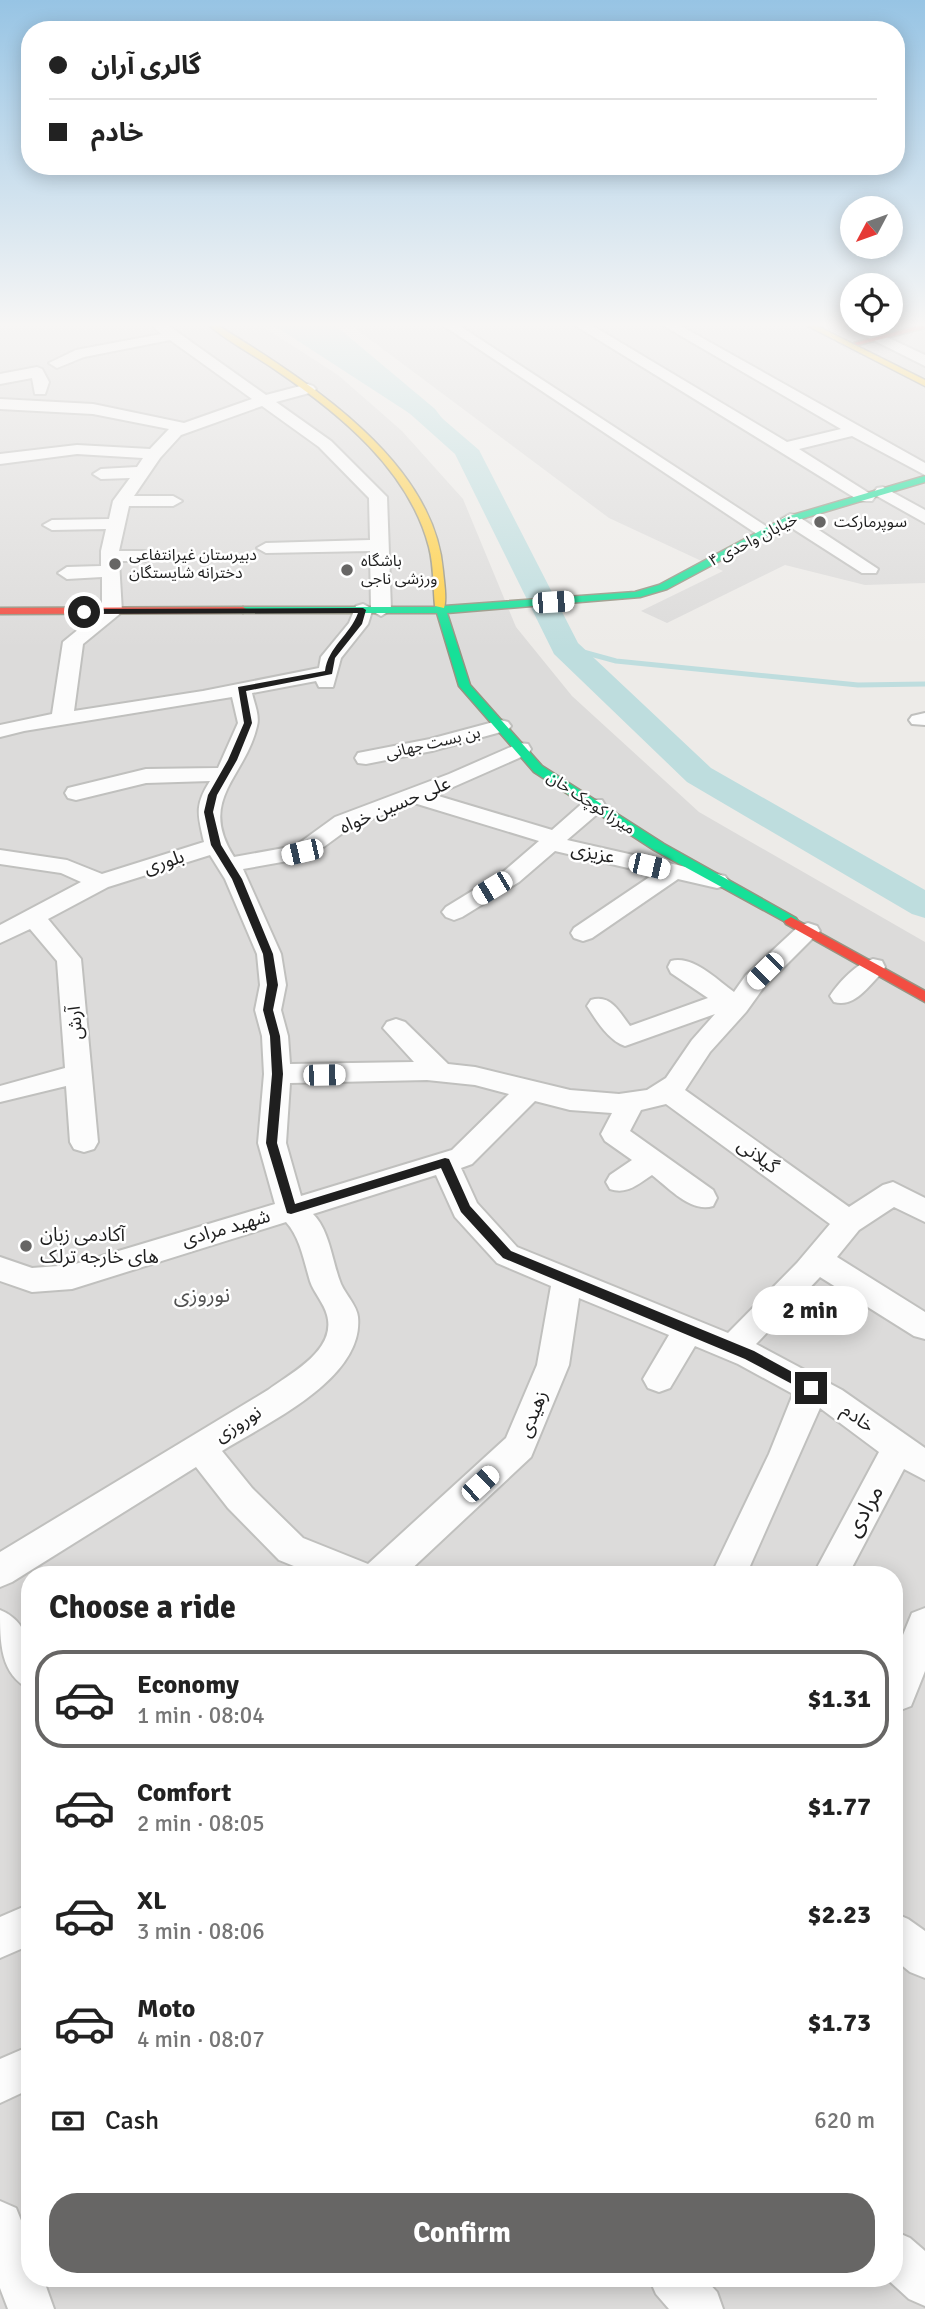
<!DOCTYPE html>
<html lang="en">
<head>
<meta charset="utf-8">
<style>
  :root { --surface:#fff; --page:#f6f6f6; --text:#222; --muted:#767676; --line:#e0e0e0; --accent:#676665 }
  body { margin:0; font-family:Signika,"Noto Sans Arabic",sans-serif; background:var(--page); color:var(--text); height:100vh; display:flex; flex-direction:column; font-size:26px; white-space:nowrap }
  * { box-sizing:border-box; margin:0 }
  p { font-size:23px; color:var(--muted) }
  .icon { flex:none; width:38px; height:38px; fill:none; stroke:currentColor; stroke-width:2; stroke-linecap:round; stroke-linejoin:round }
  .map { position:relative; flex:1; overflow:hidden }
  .drawer { position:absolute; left:21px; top:1566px; width:882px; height:721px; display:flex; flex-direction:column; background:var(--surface); border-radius:28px; box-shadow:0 4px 18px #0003 }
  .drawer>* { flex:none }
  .banner { position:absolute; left:21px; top:21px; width:884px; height:154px; border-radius:28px; box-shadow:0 4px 18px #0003; display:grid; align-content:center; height:154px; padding:0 28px; background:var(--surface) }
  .needle { width:46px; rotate:229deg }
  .fabs { position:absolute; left:840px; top:196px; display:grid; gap:14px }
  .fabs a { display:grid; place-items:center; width:63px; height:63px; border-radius:50%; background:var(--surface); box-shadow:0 4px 18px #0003; font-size:35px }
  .end { position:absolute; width:32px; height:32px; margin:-16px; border:9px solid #1f1f1f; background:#fff; box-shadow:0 0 0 4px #fff }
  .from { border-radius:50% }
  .bubble { position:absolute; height:49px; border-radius:24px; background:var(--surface); box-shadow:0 4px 18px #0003; font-size:23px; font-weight:700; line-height:49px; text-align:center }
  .car { position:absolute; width:21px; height:42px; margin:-21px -10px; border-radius:9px; box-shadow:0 0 5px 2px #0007; background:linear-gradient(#fff 24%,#345 0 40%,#fff 0 76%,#345 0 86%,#fff 0) }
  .banner b { display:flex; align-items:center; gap:24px; height:66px; font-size:26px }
  .banner b+b { border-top:2px solid var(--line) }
  .banner i { width:18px; height:18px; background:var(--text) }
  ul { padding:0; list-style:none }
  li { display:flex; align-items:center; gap:21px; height:98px; margin:0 14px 10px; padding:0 14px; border:4px solid transparent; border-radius:28px }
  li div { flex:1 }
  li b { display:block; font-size:26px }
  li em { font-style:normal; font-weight:700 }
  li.active { border-color:var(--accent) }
  li>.icon { width:63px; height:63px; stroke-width:1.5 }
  h2 { padding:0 28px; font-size:32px; line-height:84px }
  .pay { display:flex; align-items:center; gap:18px; height:77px; padding:0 28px; font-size:26px }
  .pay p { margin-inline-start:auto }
  .primary-button { display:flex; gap:14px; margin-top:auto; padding:14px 28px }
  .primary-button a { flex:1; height:80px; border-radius:28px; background:var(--accent); color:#fff; font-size:28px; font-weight:700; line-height:80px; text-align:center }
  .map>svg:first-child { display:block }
</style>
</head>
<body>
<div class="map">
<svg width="925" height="2309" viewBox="0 0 925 2309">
  <rect width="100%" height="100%" fill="#edebe8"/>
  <!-- residential -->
  <path fill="#dcdbda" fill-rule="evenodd" d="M0,326H262L338,375L402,431L463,499L516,627L572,696L699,812L925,942V2309H0ZM30,1575H894V2278H30Z
    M352,326H925V583L865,585L785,565L667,623L641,611L723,571L609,518Z"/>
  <!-- water -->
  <path fill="#beddde" d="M275,326H336L435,409L466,450Z"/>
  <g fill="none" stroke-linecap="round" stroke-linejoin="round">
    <!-- stream -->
    <path stroke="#beddde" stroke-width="5" d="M565,647L616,661L858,685L925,684"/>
    <!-- river -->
    <path fill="#beddde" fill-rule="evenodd" d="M420,405L429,407L479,450L578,643L711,768L925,890V918L912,914L687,782L554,654L455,454L408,412L411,407Z"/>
    <!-- street casing -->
    <g stroke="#c0c0be" stroke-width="4">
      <path id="street" d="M153,326H169L266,395L308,384L313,386L316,389L313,392L276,402L331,441L387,497L391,610L381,616L372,611L368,624L341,658L333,687H319L316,681L252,693C254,703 260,716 257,726C245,778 197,799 234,857L295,846L335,817L449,774L520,743L528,744L531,749L528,754L435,795L552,830L586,800H602L605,805L602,810L567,840L717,874L725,876L729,881L725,886L717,888L678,879L592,938L583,941L574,938L571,933L574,928L654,874L555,851L519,882L462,917L454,920L446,917L442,912L446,907L503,872L539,841L414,803L351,827L310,857L243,869L281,954L286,985L281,1010L288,1036L290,1064L414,1062L383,1028L387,1022L396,1019L405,1022L448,1064L475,1067L570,1090L619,1094L647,1090L666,1078L692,1040L715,1014L625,1046C609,1041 596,1020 587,1006L591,1000C611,994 619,1012 630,1026L708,998L671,973L668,967L671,961C693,955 717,980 734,992L746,975L799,926L808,923L817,926L820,931L764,987L746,1012L710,1052L685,1090L849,1207L883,1185L893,1182L925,1198V1222L894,1207L859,1230L837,1257L925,1312V1339L914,1336L820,1277L756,1344L842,1390L925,1448V1480L904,1469L848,1575H813L879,1452L820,1408L746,1575H711L769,1454L793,1394L738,1364L695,1346L670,1388L659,1392L648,1388L643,1379L669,1335L579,1298L569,1365L531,1457L405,1575H316L279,1560L228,1508L196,1467L12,1582L0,1587V1552L268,1390C291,1373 337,1350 327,1315C324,1303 314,1293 310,1281C304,1261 300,1237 286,1222L72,1289L32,1292L0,1281V1257L32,1268L72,1265L275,1204L258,1143L264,1074L262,1036L255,1010L260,985L257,954L225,879L210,855L108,887L48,919L81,959L98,1142L94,1149L84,1152L74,1149L70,1142L66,1086L0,1102V1086L65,1068L57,961L30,929L0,943V925L81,882L61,873L0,864V850L67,860L102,874L204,842C198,815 194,806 210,781L146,783L76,800L68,798L65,793L68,788L146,769L218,768L238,723L232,697L24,731L0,737V725L52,714L63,642L102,610V577L67,579L58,573L67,567L101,566V551L106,529L52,530L43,525L52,520L109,519L113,501L130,478L101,479L93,474L101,469L137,467L143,458L77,454L0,464V454L77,445L150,449L169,429L93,414L0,409V399L93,404L184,423L252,399L170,340L84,357L57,368L49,363L76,350L161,334ZM262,406L319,447L369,498L370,540L266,543L257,548L266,553L370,551L371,608L363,604L356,606L349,623L321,657L319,668L203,691L74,711L83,644L122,612L119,561H145L154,556L145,551H119L129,506H173L182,501L173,496H134L160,458L181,435ZM427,1080L475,1085L509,1094L452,1150L301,1196L286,1143L290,1083ZM535,1101L570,1110L612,1113L601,1134L605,1141L632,1160L610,1175L606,1182L610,1189C627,1195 638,1184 652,1175C669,1188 691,1213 713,1206L717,1198L713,1190L630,1131L641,1110L666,1104L830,1224L797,1263L728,1333L517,1247L477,1203L461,1168L472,1164ZM436,1175L455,1217L497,1263L551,1286L537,1365L506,1438L368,1564L303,1538L252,1488L222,1451C267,1423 364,1379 358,1317C357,1306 346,1295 341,1284C332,1262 330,1231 313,1214Z
        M444,326H460L775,532L766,537L760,536Z
        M576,326H593L787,442L841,429L664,326H681L925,463V475L852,436L799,449L875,497L872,501H860Z
        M845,326H863L925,355V366Z
        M37,367L42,369L49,382L45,394H35L32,378L0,384V374Z
        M883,487L925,510V523L877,496L874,492L877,488Z
        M790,514L796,515L878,569L876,573H862L784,523L781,519Z
        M925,713V725L912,724L909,720L912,716Z
        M501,720L508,722L511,726L508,730L432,751L366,764L358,763L355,758L358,753L430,739Z
        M873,959L882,961L885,967L882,973C868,986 855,1008 834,1002L830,996C839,982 857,963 873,959Z
        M925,1608V1671L911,1706L898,1711L894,1709V1657L912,1613Z
        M0,1610C34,1624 30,1658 30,1689C0,1675 0,1642 0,1610Z
        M30,1904V1945L0,1958V1917Z
        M894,1913L908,1919L925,1931V1978L910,1972L894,1959Z
        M30,2046V2089L0,2103V2059Z
        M0,2201L16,2208L30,2243V2278H43L54,2309H8L0,2288Z
        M894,2231L910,2238L925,2251V2306L909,2299L886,2278H894Z
        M649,2278H704L717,2292L723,2309H669L656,2294Z"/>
    </g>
    <!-- fast casing -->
    <g stroke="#969482" stroke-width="3">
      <path id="fast" d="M925,476V482L794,521L667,589L640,597L447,613L470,685L542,766L664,844L796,918L798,921L791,925L654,850L534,772L459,686L437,613H243L238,610L243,607H435L440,603L445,606L635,592L659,585L786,517Z"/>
    </g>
    <!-- slow casing -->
    <g stroke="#969482" stroke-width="3">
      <path id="slow" d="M210,326H219C304,380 434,459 443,571C444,583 447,598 444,608L435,606C433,586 434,566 429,547C409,470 340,414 277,371C256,356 230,343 210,326Z
        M808,326H817L925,380V386Z"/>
    </g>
    <!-- jam casing -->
    <g stroke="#969482" stroke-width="3">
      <path id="jam" d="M917,326H925V328L858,345L854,343Z
        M0,608L243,607L248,610L243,613L0,614Z
        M791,917L925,991V1002L786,924L784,921Z"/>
    </g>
    <!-- street -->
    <use href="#street" fill="#fcfcfc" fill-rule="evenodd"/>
    <!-- fast -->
    <use href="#fast" fill="#16e098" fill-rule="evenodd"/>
    <!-- slow -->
    <use href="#slow" fill="#ffcf43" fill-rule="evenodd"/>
    <!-- jam -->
    <use href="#jam" fill="#f24e42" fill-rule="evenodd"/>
  </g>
  <!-- sky -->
  <linearGradient id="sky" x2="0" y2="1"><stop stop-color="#97c4e4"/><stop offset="0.5" stop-color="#f7f6f5"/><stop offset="1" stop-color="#f7f6f5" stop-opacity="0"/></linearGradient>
  <rect width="925" height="649" fill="url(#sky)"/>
  <!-- route -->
  <path fill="#1f1f1f" d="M363,608L366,610L362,624L335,658L332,674L246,691L252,723L237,760L217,795L213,812L221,845L242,879L273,954L278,985L273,1010L280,1036L283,1074L277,1143L295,1204L445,1158L449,1159L470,1206L511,1251L754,1351L816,1385V1392H807L745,1359L503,1258L461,1212L441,1168L291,1214L287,1213L266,1143L272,1074L270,1036L263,1010L267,985L263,954L232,879L211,845L204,812L208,795L228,760L244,723L238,687L325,671C328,647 350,635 358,613L84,614L80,612L84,609Z"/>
  <!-- markers -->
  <g fill="#676665" stroke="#fff" stroke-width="2.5">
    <circle cx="820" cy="522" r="7"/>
    <circle cx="115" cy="564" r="7"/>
    <circle cx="347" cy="570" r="7"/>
    <circle cx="26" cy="1246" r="7"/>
  </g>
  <g text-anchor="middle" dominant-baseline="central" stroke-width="5" stroke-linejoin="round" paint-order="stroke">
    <!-- far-poi labels -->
    <g font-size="16" fill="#1f1f1f" stroke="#fff" text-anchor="start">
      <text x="834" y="522">سوپرمارکت</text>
      <text x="129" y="555">دبیرستان غیرانتفاعی<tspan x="129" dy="18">دخترانه شایستگان</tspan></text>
      <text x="361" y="561">باشگاه<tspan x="361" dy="18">ورزشی ناجی</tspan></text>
    </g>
    <!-- far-street labels -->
    <g font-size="16" fill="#1f1f1f" stroke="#fff">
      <text transform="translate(753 540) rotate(-27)">خیابان واحدی ۴</text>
      <text transform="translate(433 743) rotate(-13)">بن بست جهانی</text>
      <text transform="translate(591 803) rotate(33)">میرزا کوچک خان</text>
    </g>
    <!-- street labels -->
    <g font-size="19" fill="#1f1f1f" stroke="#fff">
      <text transform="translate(395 805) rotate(-23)">علی حسین خواه</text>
      <text transform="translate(593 853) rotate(12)">عزیزی</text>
      <text transform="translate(164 862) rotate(-18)">بلوری</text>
      <text transform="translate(75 1023) rotate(-95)">آرش</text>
      <text transform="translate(758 1156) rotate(36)">گیلانی</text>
      <text transform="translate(226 1228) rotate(-16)">شهید مرادی</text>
      <text transform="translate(533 1414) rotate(-68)">زهیدی</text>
      <text transform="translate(858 1418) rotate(36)">خادم</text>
      <text transform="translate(238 1424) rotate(-32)">نوروزی</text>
    </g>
    <!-- poi labels -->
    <g font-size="19" fill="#1f1f1f" stroke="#fff" text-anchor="start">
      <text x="40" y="1235">آکادمی زبان<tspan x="40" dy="22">های خارجه ترلک</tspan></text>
    </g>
    <!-- neighbourhood labels -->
    <g font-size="21" fill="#525252" stroke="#fff">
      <text x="202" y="1295">نوروزی</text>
    </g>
    <!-- near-street labels -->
    <g font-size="23" fill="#1f1f1f" stroke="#fff">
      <text transform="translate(864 1511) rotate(-61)">مرادی</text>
    </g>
  </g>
</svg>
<div class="fabs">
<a><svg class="needle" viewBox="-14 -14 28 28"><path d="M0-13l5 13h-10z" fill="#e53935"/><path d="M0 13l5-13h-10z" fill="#767676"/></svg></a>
<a><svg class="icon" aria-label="locate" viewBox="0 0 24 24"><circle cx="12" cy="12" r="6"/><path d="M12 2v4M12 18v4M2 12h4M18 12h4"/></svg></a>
</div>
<i class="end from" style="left:84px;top:612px"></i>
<i class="end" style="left:811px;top:1388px"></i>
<div class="bubble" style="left:752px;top:1286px;width:116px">2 min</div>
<i class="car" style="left:553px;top:602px;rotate:86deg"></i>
<i class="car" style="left:302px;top:852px;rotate:257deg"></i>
<i class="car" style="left:649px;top:866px;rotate:103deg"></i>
<i class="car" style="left:492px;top:888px;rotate:239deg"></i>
<i class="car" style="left:765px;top:971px;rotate:225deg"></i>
<i class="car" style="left:324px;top:1075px;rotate:89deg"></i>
<i class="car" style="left:480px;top:1484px;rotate:47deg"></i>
<div class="banner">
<b><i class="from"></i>گالری آران</b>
<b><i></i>خادم</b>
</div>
<section class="drawer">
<h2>Choose a ride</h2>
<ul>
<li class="active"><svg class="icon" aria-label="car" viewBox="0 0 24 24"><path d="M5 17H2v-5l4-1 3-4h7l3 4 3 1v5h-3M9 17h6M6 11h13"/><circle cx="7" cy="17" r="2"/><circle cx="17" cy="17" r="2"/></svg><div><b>Economy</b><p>1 min · 08:04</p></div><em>$1.31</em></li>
<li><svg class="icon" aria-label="car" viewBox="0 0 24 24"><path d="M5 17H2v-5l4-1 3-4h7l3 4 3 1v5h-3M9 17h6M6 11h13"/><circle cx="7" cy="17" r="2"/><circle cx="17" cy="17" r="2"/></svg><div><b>Comfort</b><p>2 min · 08:05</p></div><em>$1.77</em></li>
<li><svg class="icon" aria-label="car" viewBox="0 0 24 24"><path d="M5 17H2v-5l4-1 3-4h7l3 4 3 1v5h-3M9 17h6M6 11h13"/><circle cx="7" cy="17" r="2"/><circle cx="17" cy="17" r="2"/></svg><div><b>XL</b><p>3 min · 08:06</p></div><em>$2.23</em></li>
<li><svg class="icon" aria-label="car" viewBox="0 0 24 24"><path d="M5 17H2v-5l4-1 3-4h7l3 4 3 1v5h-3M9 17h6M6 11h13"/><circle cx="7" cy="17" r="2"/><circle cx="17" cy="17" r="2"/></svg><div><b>Moto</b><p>4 min · 08:07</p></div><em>$1.73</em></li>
</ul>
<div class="pay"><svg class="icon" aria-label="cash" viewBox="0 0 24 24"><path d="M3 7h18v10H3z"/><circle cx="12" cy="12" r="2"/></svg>Cash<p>620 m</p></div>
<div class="primary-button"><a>Confirm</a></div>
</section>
</div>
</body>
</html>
